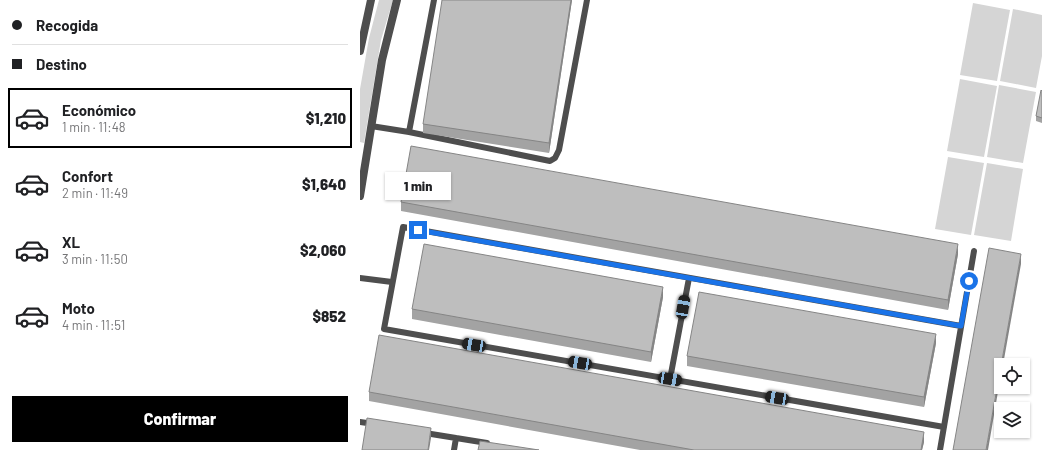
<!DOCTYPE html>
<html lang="es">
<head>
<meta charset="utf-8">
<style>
  :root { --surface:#fff; --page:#f2f2f2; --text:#202124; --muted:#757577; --line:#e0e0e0; --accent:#000 }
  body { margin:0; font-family:Barlow,sans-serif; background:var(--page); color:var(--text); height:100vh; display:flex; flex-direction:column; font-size:15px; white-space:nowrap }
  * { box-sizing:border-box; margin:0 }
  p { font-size:13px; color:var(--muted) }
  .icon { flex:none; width:22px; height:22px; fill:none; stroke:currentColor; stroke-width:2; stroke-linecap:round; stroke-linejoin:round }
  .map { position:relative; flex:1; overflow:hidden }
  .details { display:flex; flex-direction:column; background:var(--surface); width:360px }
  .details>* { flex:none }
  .hud { display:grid; align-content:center; height:88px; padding:0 12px; background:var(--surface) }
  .buttons { position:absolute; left:634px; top:358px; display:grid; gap:8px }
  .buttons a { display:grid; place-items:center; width:36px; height:36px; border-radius:0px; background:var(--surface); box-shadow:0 1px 3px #0004; font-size:20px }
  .end { position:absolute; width:18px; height:18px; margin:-9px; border:5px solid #1a73e8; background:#fff; box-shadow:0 0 0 2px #fff }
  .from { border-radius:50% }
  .bubble { position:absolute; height:28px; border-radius:0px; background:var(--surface); box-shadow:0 1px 3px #0004; font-size:13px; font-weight:800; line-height:28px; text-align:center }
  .car { position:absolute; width:12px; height:24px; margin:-12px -6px; border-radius:5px; box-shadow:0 0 3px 1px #0007; background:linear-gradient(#222 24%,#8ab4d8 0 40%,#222 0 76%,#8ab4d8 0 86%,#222 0) }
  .hud b { display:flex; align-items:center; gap:14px; height:38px; font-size:15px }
  .hud b+b { border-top:1px solid var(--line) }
  .hud i { width:10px; height:10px; background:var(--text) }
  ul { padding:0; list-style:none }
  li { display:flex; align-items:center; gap:12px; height:60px; margin:0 8px 6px; padding:0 4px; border:2px solid transparent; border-radius:0px }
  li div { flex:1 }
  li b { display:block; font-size:15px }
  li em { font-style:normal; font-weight:800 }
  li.on { border-color:var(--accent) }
  li>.icon { width:36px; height:36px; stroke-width:1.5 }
  .primary-button { display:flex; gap:8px; margin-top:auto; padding:8px 12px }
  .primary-button a { flex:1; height:46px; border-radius:0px; background:var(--accent); color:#fff; font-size:16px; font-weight:800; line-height:46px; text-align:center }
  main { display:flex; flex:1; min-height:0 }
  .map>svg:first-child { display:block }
</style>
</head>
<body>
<main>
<section class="details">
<div class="hud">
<b><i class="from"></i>Recogida</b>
<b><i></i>Destino</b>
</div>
<ul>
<li class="on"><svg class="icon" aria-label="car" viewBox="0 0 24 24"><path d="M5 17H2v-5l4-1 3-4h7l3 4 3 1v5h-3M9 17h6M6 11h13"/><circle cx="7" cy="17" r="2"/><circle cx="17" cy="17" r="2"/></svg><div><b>Económico</b><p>1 min · 11:48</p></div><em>$1,210</em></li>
<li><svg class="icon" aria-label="car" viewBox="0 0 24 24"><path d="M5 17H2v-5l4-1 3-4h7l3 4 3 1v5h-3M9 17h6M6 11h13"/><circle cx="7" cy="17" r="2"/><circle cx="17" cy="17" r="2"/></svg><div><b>Confort</b><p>2 min · 11:49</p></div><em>$1,640</em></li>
<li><svg class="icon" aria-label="car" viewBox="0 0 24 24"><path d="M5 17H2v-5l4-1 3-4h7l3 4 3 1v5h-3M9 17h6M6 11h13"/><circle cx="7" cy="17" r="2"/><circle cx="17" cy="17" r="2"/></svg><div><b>XL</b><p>3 min · 11:50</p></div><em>$2,060</em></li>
<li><svg class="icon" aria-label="car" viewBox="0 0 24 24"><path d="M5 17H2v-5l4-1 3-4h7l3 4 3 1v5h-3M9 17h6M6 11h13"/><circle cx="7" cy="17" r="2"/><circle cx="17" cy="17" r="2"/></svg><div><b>Moto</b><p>4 min · 11:51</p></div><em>$852</em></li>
</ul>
<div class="primary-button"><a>Confirmar</a></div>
</section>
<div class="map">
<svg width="682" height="450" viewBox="0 0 682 450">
  <rect width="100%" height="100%" fill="#fff"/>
  <!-- green -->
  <path fill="#d5d5d5" d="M19,0H33L21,40L4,143L0,142V89L9,38Z
    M613,3L650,10L637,81L600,75Z
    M653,9L682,15V56L676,88L640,81Z
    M600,79L637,86L624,157L587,151Z
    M639,85L676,92L663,163L627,157Z
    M588,157L624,163L611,235L575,229Z
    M627,163L663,169L651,241L614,235Z"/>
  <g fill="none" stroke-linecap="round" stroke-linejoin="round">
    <!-- service -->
    <path stroke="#4e4e4e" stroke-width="6" d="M11,126L49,132L190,161L195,158L199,150L227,0
      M49,132L74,0
      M0,278L32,282
      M310,379L329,278
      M0,422L14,424
      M584,427L24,329L43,227L601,326
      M65,433L127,443
      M94,450L96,438
      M580,450L614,251"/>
    <!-- tertiary -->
    <path stroke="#4e4e4e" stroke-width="8" d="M0,51L11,0
      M0,196L22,60L37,0"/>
  </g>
  <!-- wall -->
  <path fill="#a3a3a3" d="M212,0L189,153L63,133V124Z
    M682,91V123L676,121V116Z
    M41,202L598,254L588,310L41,211Z
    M303,297L291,362L52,319V309Z
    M576,343L564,407L327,366V356Z
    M9,392L564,442L562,450H280L9,401Z"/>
  <!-- shaded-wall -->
  <path fill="#858585" d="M211,0H212L189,153V143Z
    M598,244V254L588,310V300Z
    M661,254V264L643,365H641V374L628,450H626Z
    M303,287V297L291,362V352Z
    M576,334V343L564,407V397Z
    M71,428V438L69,450H68Z
    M564,432V442L562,450H561Z"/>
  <!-- building -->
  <path fill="#bebebe" stroke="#858585" d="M82,0H211L189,143L63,124Z
    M681,90L682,91V118L676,116Z
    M51,146L598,244L588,300L41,202Z
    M64,244L303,287L291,352L52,309Z
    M629,248L661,254L626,450H593Z
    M339,292L576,334L564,397L327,356Z
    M19,335L564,432L561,450H334L9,392Z
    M7,418L71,428L68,450H2Z
    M120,441L179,450H118Z"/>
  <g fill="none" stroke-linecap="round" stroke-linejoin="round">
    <!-- route -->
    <path stroke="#1a73e8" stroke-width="5" d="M58,230L601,326L609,281"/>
  </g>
</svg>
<div class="buttons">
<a><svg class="icon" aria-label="locate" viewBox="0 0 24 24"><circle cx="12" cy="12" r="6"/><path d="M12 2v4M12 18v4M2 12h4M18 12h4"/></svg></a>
<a><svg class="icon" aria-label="layers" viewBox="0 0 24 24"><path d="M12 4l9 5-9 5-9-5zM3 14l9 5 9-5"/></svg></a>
</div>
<i class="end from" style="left:609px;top:281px"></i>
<i class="end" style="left:58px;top:230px"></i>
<div class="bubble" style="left:25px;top:172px;width:66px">1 min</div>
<i class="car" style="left:323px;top:307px;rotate:10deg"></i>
<i class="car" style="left:114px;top:345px;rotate:280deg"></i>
<i class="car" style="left:220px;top:363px;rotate:280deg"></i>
<i class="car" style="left:310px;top:379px;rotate:100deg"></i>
<i class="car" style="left:417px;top:398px;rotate:280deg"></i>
</div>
</main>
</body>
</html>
